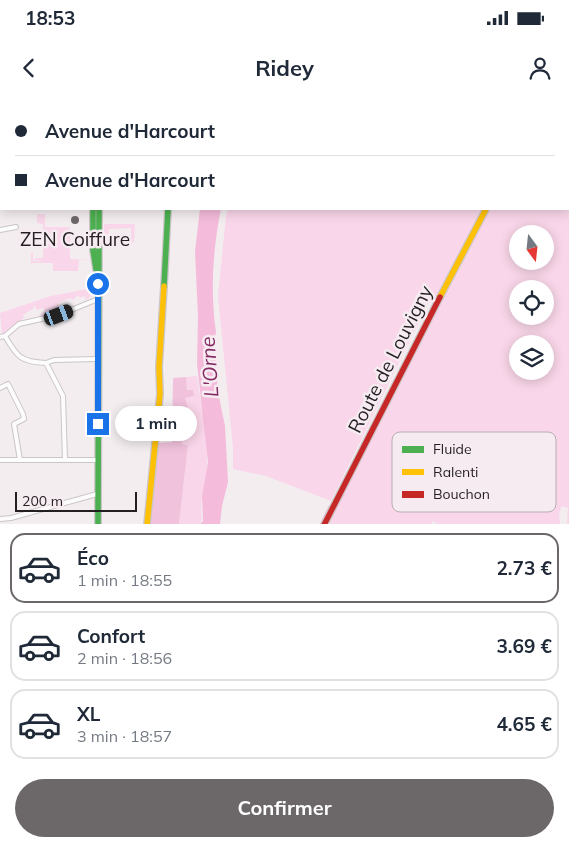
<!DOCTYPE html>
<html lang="fr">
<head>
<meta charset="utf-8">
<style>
  :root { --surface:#fff; --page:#f2f2f3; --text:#1f2937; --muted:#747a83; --line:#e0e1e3; --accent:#6c6769 }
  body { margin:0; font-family:Mulish,sans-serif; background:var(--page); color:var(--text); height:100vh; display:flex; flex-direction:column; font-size:19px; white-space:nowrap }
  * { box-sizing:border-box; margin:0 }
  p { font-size:16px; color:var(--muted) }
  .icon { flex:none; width:28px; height:28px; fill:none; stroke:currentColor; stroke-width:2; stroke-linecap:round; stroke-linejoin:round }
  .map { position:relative; height:424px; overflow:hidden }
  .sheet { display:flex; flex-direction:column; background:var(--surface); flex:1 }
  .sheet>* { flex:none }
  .guide { position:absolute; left:0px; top:0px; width:570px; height:110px; box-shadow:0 2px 12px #0003; display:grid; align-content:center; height:110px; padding:0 15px; background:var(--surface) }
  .needle { width:32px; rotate:165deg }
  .fabs { position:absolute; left:509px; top:125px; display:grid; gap:10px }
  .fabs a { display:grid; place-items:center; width:45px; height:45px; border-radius:50%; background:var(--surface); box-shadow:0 2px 12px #0003; font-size:25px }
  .scale { position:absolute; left:15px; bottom:12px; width:122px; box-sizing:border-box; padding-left:5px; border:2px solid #231f21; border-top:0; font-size:14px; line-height:18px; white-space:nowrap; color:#231f21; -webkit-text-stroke:4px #f5ebf0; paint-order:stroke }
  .end { position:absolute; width:22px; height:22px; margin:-11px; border:6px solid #1a73e8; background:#fff; box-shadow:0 0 0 2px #fff }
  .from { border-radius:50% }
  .bubble { position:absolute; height:35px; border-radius:18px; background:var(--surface); box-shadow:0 2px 12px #0003; font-size:16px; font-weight:700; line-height:35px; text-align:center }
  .car { position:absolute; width:15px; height:30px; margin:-15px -8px; border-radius:6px; box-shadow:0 0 4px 1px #0007; background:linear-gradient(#222 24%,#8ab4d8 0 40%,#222 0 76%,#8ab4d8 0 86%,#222 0) }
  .guide b { display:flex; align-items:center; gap:18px; height:48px; font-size:19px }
  .guide b+b { border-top:1px solid var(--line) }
  .guide i { width:12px; height:12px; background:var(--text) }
  ul { padding:9px 0 0; list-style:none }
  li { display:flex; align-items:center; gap:15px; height:70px; margin:0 10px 8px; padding:0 5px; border:2px solid var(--line); border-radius:15px }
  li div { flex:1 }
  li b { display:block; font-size:19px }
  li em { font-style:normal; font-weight:700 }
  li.selected { border-color:var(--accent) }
  li>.icon { width:45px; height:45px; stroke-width:1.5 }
  .button { display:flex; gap:10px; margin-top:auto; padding:10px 15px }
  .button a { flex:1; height:58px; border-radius:30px; background:var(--accent); color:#fff; font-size:20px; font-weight:700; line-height:58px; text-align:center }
  .status { display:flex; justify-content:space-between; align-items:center; height:35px; padding:0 25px; background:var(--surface); direction:ltr }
  .status svg { height:14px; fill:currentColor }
  header { display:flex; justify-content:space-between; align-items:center; height:65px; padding:0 15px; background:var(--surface); font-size:22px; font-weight:700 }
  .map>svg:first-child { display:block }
</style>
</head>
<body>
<div class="status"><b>18:53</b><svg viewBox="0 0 49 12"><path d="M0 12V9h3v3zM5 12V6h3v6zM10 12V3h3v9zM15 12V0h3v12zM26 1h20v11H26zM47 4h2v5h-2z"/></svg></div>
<header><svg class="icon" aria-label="back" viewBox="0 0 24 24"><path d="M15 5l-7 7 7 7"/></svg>Ridey<svg class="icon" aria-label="person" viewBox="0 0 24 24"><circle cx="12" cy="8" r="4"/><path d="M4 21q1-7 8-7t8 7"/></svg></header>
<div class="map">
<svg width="569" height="425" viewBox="0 0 569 425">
  <rect width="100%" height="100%" fill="#f3edf0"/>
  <!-- green -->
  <path fill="#f9d6e9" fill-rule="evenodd" d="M569,46V424H567L568,408L562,406L559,413L560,424L435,425L436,423L433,421L430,425H326L437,206C456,175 469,141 487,109H569ZM518,134H545V161H518ZM518,189H545V216H518ZM518,244H545V271H518Z
    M228,109H482L434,200H429L418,194L414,196L429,202L427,206L331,401L266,376L233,369V348L218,196L226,116Z
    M37,114H45V127H70V159L91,160H79L78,171H53V163H31V153H33V161H45L34,160L35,158H43V124L37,123Z
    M104,124H135L134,142L131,143V128L109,129L108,149L106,148V144H104Z
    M92,188C92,194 91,197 86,200L84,196L80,198L78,195L73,200L70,198L58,203L62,210L40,218L39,215L45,212L43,208L37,210L34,205V208L23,215L24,218L2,234L0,213L51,196Z
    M197,276C201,305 208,337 207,366C205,386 199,400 202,420L199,424L179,425L188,345L182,344V319L185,297L194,296L187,291L186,277Z"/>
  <!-- forest -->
  <path fill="#f1c2dc" d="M186,277L187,290H193L194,296L185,298L190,315L182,319V344L188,345L179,424L149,425L159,343L172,342L173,278Z"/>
  <!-- water -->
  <path fill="#f4bbdb" d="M200,109H221C213,148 210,192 216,232L214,242L218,292L225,326L228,382L222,406L220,424H200L203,421L202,396L208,362L197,264L198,216L195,151Z"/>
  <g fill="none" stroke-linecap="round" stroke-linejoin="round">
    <!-- stream -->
    <path stroke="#f4bbdb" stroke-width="1" d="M330,420L344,394
      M320,425L329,406"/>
    <!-- street casing -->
    <g stroke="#cac5c7" stroke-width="6">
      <path id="street" d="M0,6H1
        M0,130L16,127
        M5,236C17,257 21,262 46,263L63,296L65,360
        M0,237L5,236L19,224L59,215L98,199
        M46,263L54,260L98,259
        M0,288L8,284L23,314L24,319L14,324L20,360
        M0,360H97
        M0,419L11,418L97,394"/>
    </g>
    <!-- fast casing -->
    <g stroke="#cac5c7" stroke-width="8">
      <path id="fast" d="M569,37V38
        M0,91H1
        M93,109V150L96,169
        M164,186L168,109
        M98,425L99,109"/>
    </g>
    <!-- slow casing -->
    <g stroke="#cac5c7" stroke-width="8">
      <path id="slow" d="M96,1L97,0
        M0,86H1
        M440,197L486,109
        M147,425L160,294L159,267L164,186"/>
    </g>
    <!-- jam casing -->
    <g stroke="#cac5c7" stroke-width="8">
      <path id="jam" d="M173,0V1
        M324,425L440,197"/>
    </g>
    <!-- street -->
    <use href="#street" stroke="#fdfcfd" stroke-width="4"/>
    <!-- fast -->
    <use href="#fast" stroke="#4caf50" stroke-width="5.5"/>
    <!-- slow -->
    <use href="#slow" stroke="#ffc107" stroke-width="5.5"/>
    <!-- jam -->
    <use href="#jam" stroke="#c62828" stroke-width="5.5"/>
  </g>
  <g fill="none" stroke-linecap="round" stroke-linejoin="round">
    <!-- route -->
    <path stroke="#1a73e8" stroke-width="6" d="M98,324V184"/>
  </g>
  <!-- markers -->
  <circle fill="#6c6769" stroke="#f5ebf0" stroke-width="2" cx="75" cy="120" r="5"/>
  <g text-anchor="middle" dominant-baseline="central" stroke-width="5" stroke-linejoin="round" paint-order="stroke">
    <!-- poi labels -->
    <g font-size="19" fill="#231f21" stroke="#f5ebf0">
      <text x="75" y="139">ZEN Coiffure</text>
    </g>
    <!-- street labels -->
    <g font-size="19" fill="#231f21" stroke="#f5ebf0">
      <text transform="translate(390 259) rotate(-63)">Route de Louvigny</text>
    </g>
    <!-- water labels -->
    <g font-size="20" font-style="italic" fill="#842963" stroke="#f5ebf0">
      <text transform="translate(209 267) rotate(-94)">L'Orne</text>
    </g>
  </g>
  <!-- legend -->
  <rect x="392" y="332" width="164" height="80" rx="8" fill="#f5ebf0" stroke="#b6aeb2" stroke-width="1"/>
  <rect x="402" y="346" width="22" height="7" fill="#4caf50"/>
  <rect x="402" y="369" width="22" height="6" fill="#ffc107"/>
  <rect x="402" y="391" width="22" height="7" fill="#c62828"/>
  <g font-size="14" fill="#231f21">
    <text x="433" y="354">Fluide</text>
    <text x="433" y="377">Ralenti</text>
    <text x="433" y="399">Bouchon</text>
  </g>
</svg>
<div class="fabs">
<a><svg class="needle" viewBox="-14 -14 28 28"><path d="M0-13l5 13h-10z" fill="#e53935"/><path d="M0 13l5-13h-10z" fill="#747a83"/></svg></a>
<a><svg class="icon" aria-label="locate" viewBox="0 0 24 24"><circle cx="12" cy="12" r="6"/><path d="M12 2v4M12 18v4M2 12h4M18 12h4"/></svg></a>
<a><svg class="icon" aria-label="layers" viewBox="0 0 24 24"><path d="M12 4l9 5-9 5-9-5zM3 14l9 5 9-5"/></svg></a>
</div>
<div class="scale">200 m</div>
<i class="end from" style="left:98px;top:184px"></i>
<i class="end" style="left:98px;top:324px"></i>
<div class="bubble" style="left:115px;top:306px;width:82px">1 min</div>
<i class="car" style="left:59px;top:215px;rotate:69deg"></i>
<div class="guide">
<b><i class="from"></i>Avenue d'Harcourt</b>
<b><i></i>Avenue d'Harcourt</b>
</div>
</div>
<section class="sheet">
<ul>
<li class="selected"><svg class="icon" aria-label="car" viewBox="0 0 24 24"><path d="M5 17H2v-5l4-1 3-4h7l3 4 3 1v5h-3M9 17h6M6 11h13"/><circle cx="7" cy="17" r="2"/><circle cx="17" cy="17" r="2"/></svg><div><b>Éco</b><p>1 min · 18:55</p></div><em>2.73 €</em></li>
<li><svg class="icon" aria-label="car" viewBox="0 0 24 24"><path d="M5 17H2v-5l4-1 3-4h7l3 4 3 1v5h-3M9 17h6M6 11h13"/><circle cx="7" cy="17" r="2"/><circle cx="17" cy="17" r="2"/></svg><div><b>Confort</b><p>2 min · 18:56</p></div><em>3.69 €</em></li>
<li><svg class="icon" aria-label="car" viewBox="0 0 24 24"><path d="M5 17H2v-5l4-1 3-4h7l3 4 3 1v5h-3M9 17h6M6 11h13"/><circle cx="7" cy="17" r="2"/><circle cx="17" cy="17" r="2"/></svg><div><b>XL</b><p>3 min · 18:57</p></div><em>4.65 €</em></li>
</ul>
<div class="button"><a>Confirmer</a></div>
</section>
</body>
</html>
